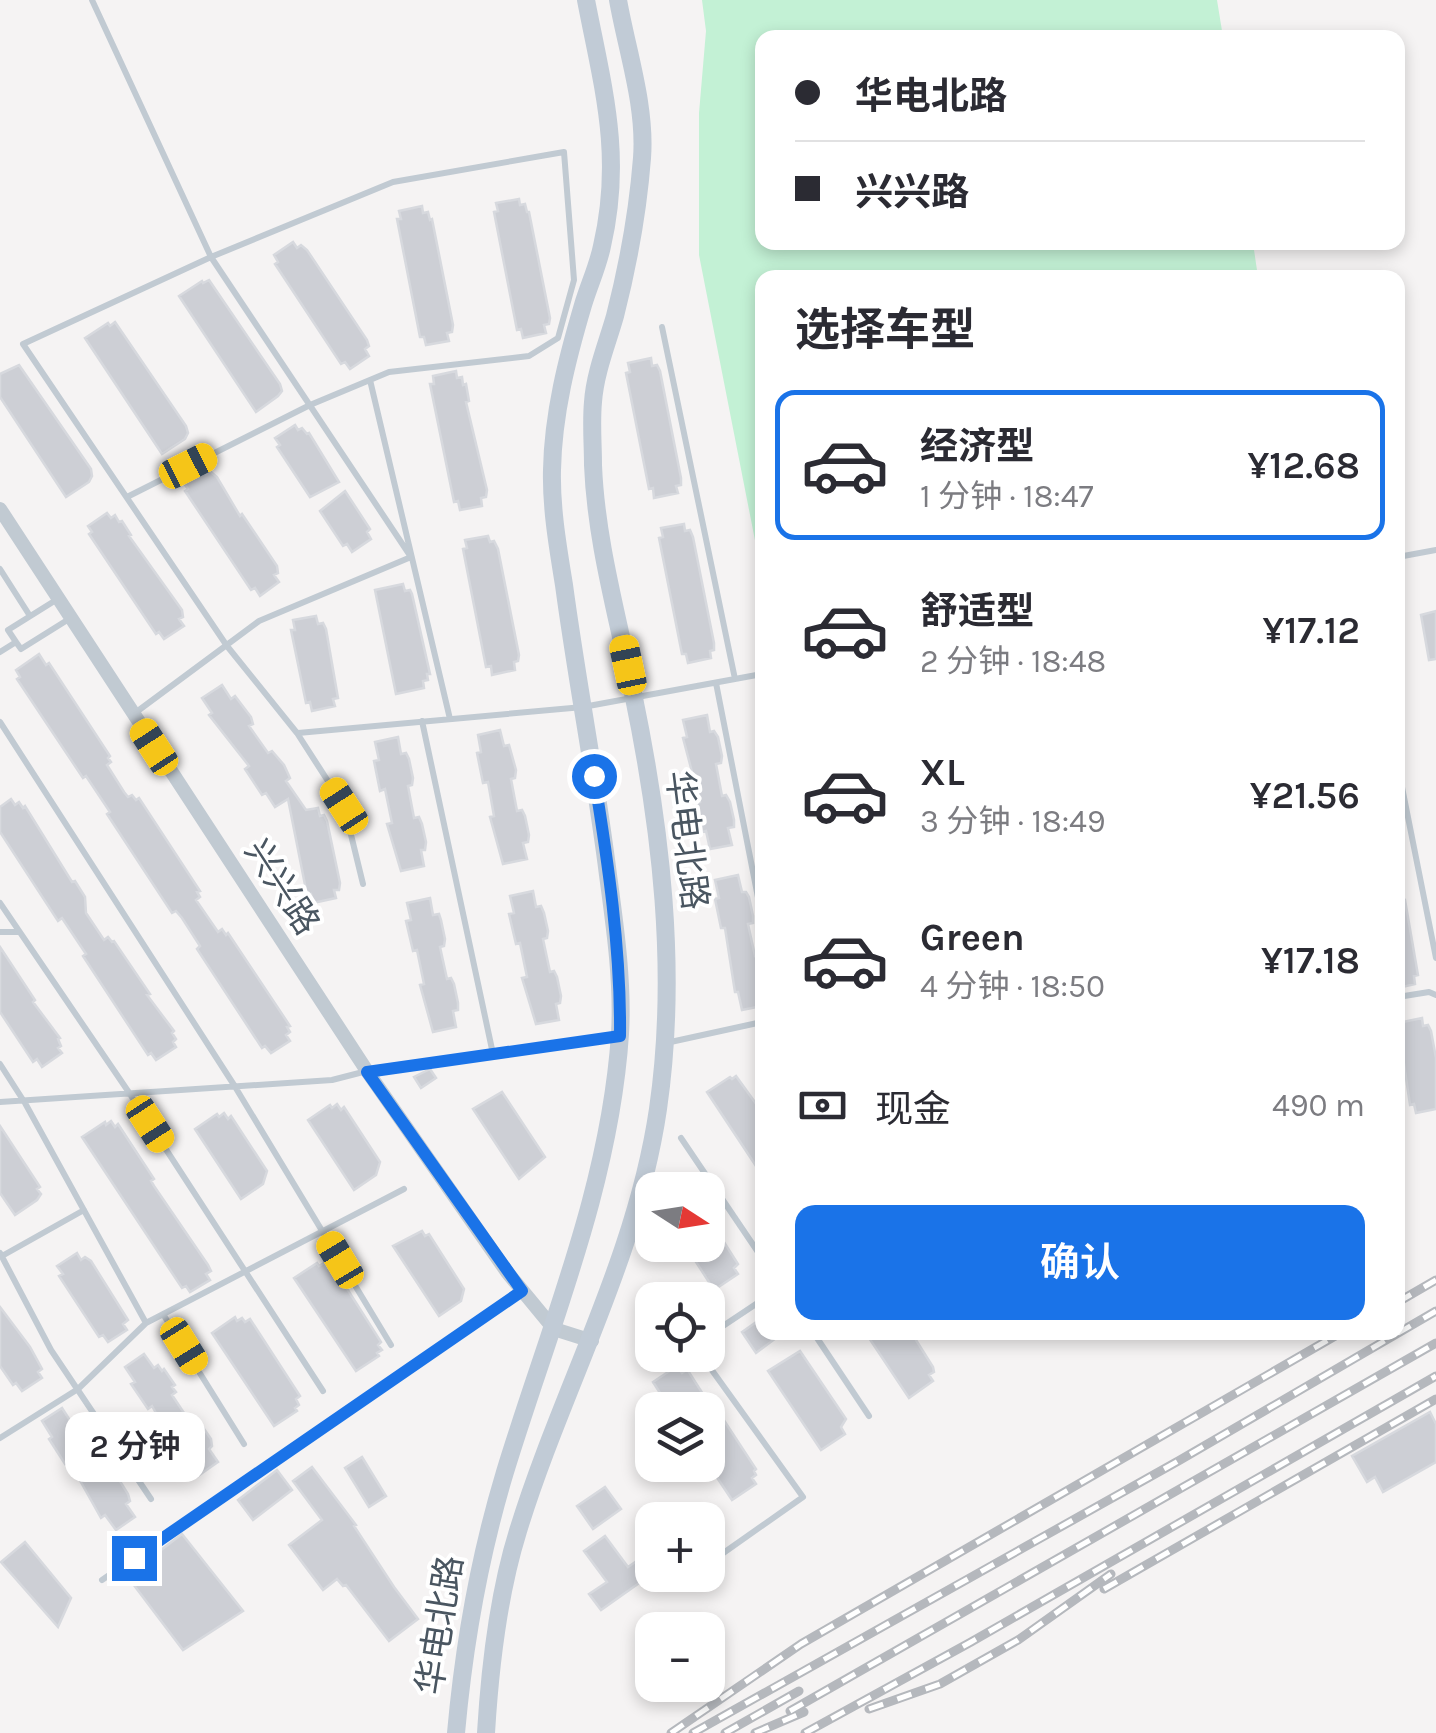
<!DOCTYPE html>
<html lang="zh">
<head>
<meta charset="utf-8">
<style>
  :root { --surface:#fff; --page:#f2f2f3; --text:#2b2b33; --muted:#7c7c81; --line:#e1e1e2; --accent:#1a73e8 }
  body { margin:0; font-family:Karla,"Noto Sans SC",sans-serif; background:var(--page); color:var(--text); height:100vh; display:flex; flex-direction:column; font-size:38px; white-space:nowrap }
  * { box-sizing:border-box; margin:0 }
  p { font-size:32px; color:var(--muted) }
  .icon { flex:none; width:55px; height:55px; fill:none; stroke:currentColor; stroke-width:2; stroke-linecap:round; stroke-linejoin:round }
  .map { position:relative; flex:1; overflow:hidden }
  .panel { position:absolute; left:755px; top:270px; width:650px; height:1070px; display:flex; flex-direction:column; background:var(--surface); border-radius:20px; box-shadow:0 5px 15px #0003 }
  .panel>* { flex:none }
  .banner { position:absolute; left:755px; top:30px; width:650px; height:220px; border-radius:20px; box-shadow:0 5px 15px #0003; display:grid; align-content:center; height:220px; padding:0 40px; background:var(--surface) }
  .needle { width:65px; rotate:102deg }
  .buttons { position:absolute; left:635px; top:1172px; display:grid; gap:20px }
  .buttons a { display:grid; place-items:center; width:90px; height:90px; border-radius:20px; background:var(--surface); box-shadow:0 5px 15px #0003; font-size:50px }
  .end { position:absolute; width:45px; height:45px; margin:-22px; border:12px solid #1a73e8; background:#fff; box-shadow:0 0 0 5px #fff }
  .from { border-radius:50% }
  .bubble { position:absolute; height:70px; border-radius:20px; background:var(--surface); box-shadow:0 5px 15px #0003; font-size:32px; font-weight:600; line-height:70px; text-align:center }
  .car { position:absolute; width:30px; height:60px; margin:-30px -15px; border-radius:12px; box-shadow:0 0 8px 2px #0007; background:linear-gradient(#f5c518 24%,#345 0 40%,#f5c518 0 76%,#345 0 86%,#f5c518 0) }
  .banner b { display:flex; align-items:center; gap:35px; height:95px; font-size:38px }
  .banner b+b { border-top:2px solid var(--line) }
  .banner i { width:25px; height:25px; background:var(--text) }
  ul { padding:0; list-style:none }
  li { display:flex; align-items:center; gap:30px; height:150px; margin:0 20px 15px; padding:0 20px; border:5px solid transparent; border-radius:20px }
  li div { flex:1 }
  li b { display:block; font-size:38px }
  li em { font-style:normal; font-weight:600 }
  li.current { border-color:var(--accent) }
  li>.icon { width:90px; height:90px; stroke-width:1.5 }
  h2 { padding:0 40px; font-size:45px; line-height:120px }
  .pay { display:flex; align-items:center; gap:25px; height:110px; padding:0 40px; font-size:38px }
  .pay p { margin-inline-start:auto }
  .cta { display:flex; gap:20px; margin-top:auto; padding:20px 40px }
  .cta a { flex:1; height:115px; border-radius:20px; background:var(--accent); color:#fff; font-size:40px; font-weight:600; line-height:115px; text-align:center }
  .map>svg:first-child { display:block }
</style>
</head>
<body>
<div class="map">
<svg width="1436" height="1733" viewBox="0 0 1436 1733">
  <rect width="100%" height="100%" fill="#f5f3f3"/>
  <!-- green -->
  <path fill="#c3f1d5" d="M702,0H1217L1223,37L762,38V242L1253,243L1258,277L762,278V576L699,255V113L706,31Z"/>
  <!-- building -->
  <path fill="#cdcfd5" stroke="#d7d9de" stroke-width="2.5" d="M519,199L520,205L525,204L527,212H529L550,318L549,324L544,325L546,333L523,338L521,329L517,330L494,212L498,211L496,203Z
    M422,206L423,213L428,212L430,220L432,219L453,325L452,332L447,333L449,341L426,345L424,337H420L397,219H401L399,211Z
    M293,242L297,248L301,245L307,250L367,340L369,346L365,349L369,356L350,369L345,362L341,364L275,264L278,262L274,255Z
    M209,280L280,384L282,391L278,396L256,412L179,296L202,281L203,283Z
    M115,322L186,426L188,433L185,439L162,454L85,338L108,323L110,326Z
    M651,358L652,366L657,365L660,371L681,478V485L676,486L678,493L654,498L653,488L649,489L626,373L630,372L628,363Z
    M19,365L91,469L92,476L89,482L66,497L0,397V374Z
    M456,371L457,378L462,377L463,385L466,384L469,401L466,402L487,490L486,497L481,498L482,506L460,510L458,501L454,502L430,384H434L433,376Z
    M295,425L298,430L302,428L307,434L309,433L339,482L310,497L277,447L280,445L275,438Z
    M203,469L206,474L210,471L217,477L240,516L242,514L277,566L278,573L274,575L279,582L260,596L255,588L251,590L185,491L188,489L183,482Z
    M345,491L370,529L367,532L371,539L352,552L347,544L343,546L320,511Z
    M107,513L111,518L115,515L119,522L122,521L131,535L129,536L182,610L183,617L179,619L184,626L164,639L159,632L156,634L89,534L92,532L88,526Z
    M684,524L685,531L690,530L693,537L714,643V650L710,651L711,658L688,663L686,654H682L659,538L663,537L661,528Z
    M488,536L490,542L494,541L498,549L519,655L518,661L514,662L515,670L492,675L491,666L486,667L463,549L467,548L465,540Z
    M403,584L405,591L410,590L412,594L430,674H427L428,680L423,681L424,688L396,694L375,590Z
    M1436,611V659L1429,660L1421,615Z
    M316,616L318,624L323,623L326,629L338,698L333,699L335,706L312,711L310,702L306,703L291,630H295L293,620Z
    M39,654L46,665L49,663L110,756L108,758L111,762L107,765L124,792L128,797L132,795L136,800L139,798L200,891L197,892L200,897L196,900L218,932L222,929L226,935L228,933L290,1026L287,1027L290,1032L286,1035L290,1041L271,1053L265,1046L262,1048L197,949L200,946L182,918L176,911L172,913L107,814L110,812L86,776L83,778L17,679L20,677L16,670Z
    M222,685L231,699L235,696L251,717L253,724L249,726L268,753L272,751L284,765L290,778L286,781L306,810L318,808L320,816L324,815L327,821L340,883L339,890H334L336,898L313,903L311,894L307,895L288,799L275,807L266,793L262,795L245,769L249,766L209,715L212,713L202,698Z
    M707,715L710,732L714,731L718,737L722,756L721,763L716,764L722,796L726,795L730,802L734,820V827L728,828L732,845L710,849L706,831L702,832L696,803L700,802L683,738L687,737L683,720Z
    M500,730L504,746L509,745L516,770L515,778L511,779L517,811L522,810L525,816L529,835L528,842L523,843L527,859L503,864L490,817L494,816L488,782L483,783L477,753L481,752L478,735Z
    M398,737L401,754L406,753L409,759L413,778L412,785L408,786L414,818L419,817L422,824L426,842L425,850H421L424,866L401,871L387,824L392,823L385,789L380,791L374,761L379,760L375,742Z
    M11,799L15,805L19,802L23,808L25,806L72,882L75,881L85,897L86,913L104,940L108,937L112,942L114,941L150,994L147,995L174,1031L172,1033L176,1039L173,1042L176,1047L156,1060L151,1053L148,1055L83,956L86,954L62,918L58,921L0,832V807Z
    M738,875L742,892H746L749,897L753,916V923L748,924L755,956L759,955L762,961V1006L742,1010L738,992H735L725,928H721L715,899L719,898L715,880Z
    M533,891L536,907L541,906L544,913L548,931L547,938L543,939L550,972L554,971L557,977L561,996L560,1003L556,1004L559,1020L536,1024L522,978L527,977L520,943L516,944L509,914L514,913L510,896Z
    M430,898L433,915L439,914L441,920L445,939L444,946L440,947L447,979L451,978L454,984L458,1003V1010L453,1011L456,1027L433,1032L420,985L424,984L417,950L413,951L406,921L411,920L407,903Z
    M1405,900L1418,975L1414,976L1415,984L1398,988V901Z
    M0,947L35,1000L33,1002L60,1038L58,1039L61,1046L58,1048L62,1053L42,1067L37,1059L33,1062L0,1012Z
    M1422,1018L1423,1026L1428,1025L1431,1031L1436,1058V1109L1416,1113L1414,1104L1410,1105L1398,1023Z
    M430,1069L436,1078L421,1088L414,1077Z
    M736,1076L762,1112V1175L707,1092L730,1077L732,1079Z
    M502,1092L545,1157L519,1179L473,1109Z
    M337,1104L341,1110L344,1107L380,1162L376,1175L354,1190L308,1120L330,1105L332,1108Z
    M224,1113L228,1119L231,1116L267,1171L263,1184L241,1199L195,1129L217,1114L219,1117Z
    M111,1121L115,1127L118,1124L154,1179L151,1181L154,1186L208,1265L211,1271L206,1274L210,1280L190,1292L186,1286L182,1288L82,1137L105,1122L106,1125Z
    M0,1126L40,1187L37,1189L41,1194L37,1200L15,1215L0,1193Z
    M708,1217L738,1264L734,1268L738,1274L714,1290L689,1251L698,1245H708Z
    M422,1231L425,1236L429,1234L464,1289L461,1301L439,1316L393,1246Z
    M77,1253L81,1260L85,1257L91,1261L128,1320L123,1324L127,1330L108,1342L103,1335L99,1337L59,1276L63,1274L57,1266Z
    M317,1263L319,1266L324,1263L327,1268L332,1265L381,1342L378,1345L382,1350L377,1353L379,1356L356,1371L294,1278Z
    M0,1307L30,1347L42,1369L38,1372L42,1378L22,1391L16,1383L13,1385L0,1366Z
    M235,1317L237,1321L242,1318L245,1322L250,1319L300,1396L296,1399L299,1405L295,1408L297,1411L274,1426L212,1333Z
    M762,1318V1332H784L756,1353L742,1332Z
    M865,1332H911L933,1367L934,1372L929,1375L933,1381L909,1398Z
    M800,1351L846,1419L841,1427L845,1434L821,1450L768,1371Z
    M144,1354L154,1368L158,1365L162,1371L164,1369L175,1385L172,1387L176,1392L172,1395L190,1422L193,1419L197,1425L200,1423L211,1439L212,1446L209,1449L218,1462L198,1476L188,1460L184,1463L152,1406L148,1409L131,1384L135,1382L125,1367Z
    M677,1366L682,1373L687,1369L708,1402V1396L756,1469L754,1471L756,1475L752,1478L756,1484L732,1500L708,1464V1410H671L653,1382Z
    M62,1408L71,1422L76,1420L79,1425L82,1424L92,1440L90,1442L93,1447L90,1450L107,1476L111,1474L115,1480L118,1478L128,1494L130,1501L126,1504L135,1517L116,1530L105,1515L101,1518L69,1461L65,1464L49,1439L52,1437L42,1421Z
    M1430,1412L1436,1424V1462L1383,1492L1375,1477L1367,1482L1352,1456Z
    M362,1457L386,1496L369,1507L345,1468Z
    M312,1467L356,1525L354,1526L394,1587L418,1619L389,1641L346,1585L343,1586L337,1579L323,1590L289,1545L322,1520L293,1481Z
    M277,1470L292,1490L253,1520L238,1500Z
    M605,1487L621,1509L593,1529L577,1506Z
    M182,1534L243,1611L183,1650L127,1576Z
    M605,1536L628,1567L641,1558L652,1574L601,1610L589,1594L607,1582L584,1551Z
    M25,1542L71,1598L58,1627L1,1562Z"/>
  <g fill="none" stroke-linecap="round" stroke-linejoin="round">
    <!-- lane -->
    <path stroke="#c1cad2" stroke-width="6" d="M92,0L211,257L411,557L259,621L135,713
      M662,327L735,679
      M370,380L450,719
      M127,497L310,405L389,372L529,356L558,338L574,280L564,152L393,182L211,257L23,344L227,646L297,733L344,806L363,884
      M1398,557L1436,550
      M0,569L30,616
      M16,642L8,630L56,600
      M0,652L16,642L21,649L69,619
      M716,683L762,918
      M422,721L493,1054
      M0,722L234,1085L391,1345
      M298,733L583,707L762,674
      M1398,767L1436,958
      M0,903L130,1094L323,1391
      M0,932H19
      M1398,997L1429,992L1436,995
      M666,1043L762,1022
      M0,1064L25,1103L146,1323
      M0,1102L332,1080L367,1071L619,1036
      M681,1138L762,1258
      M0,1253L51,1350L151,1499
      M2,1256L84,1210
      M652,1286L662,1300
      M163,1314L244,1444
      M813,1332L869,1416
      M708,1336L762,1300
      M701,1355L803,1497L712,1561
      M0,1438L78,1389L146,1323L404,1189
      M102,1580L521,1292"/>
    <!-- street -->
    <path stroke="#c1cad2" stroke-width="14" d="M0,509L367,1071L507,1272L554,1329L592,1341"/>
    <!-- secondary -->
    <path stroke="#c1cbd6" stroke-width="18" d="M456,1733C464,1644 479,1558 505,1472C549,1328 610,1186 620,1034C623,982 615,927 608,875C596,778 577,682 564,585C558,548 551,508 552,470C553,414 567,359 583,305C589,285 598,266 602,246C623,155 603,88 586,0
      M486,1733C490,1666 498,1595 518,1531C562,1388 636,1259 658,1109C678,971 661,828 633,693C618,617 596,542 593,465C593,444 591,423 593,402C595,373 607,344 615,316C628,265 638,210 642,158C646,106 627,51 618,0"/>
    <!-- rail casing -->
    <g stroke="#b5b8bd" stroke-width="9">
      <path id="rail" d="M1398,1302L1436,1280
        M1104,1589L1436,1399
        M869,1709L940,1684L1018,1640L1111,1574
        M790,1711L1436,1343
        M671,1733L801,1644L1342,1332
        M693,1733L1180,1460L1436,1311
        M725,1733L799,1691
        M755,1733L804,1712
        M805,1733L971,1642L1436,1376"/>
    </g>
    <!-- rail -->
    <use href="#rail" stroke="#fff" stroke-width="5" stroke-dasharray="15" stroke-linecap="butt"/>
  </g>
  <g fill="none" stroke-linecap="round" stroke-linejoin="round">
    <!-- route -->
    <path stroke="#1a73e8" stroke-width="12" d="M134,1558L522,1291L367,1072L620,1036C621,949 608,862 594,776"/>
  </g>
  <g text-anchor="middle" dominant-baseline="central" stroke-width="8" stroke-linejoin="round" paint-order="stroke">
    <!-- street labels -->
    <g font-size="35" fill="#4a5661" stroke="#fff">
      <text transform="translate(687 840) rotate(83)">华电北路</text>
      <text transform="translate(282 887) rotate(57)">兴兴路</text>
      <text transform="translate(440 1625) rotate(-81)">华电北路</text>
    </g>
  </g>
</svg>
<div class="buttons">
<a><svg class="needle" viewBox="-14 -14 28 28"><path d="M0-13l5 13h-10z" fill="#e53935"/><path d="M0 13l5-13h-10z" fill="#7c7c81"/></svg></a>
<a><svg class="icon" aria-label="locate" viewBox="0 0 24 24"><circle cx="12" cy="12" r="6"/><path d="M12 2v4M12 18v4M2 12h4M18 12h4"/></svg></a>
<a><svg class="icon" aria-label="layers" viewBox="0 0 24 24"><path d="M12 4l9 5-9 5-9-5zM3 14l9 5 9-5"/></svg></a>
<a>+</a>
<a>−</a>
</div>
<i class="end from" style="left:594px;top:776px"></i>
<i class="end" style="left:134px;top:1558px"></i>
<div class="bubble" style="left:65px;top:1412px;width:140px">2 分钟</div>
<i class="car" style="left:188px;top:466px;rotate:63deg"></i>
<i class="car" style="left:628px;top:665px;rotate:348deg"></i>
<i class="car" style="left:154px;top:747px;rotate:327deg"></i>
<i class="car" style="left:344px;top:806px;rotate:327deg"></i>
<i class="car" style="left:150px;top:1124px;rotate:147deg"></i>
<i class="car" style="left:340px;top:1260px;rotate:329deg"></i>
<i class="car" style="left:184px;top:1346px;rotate:148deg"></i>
<div class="banner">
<b><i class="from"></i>华电北路</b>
<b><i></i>兴兴路</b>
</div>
<section class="panel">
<h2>选择车型</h2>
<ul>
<li class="current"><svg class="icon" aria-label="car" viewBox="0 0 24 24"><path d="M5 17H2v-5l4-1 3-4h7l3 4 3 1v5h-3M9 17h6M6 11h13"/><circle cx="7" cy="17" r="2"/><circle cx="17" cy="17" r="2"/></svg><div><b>经济型</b><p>1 分钟 · 18:47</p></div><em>¥12.68</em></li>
<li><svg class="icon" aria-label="car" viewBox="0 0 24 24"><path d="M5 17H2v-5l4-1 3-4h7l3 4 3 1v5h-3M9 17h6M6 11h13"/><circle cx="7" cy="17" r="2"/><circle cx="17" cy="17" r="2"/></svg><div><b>舒适型</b><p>2 分钟 · 18:48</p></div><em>¥17.12</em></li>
<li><svg class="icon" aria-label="car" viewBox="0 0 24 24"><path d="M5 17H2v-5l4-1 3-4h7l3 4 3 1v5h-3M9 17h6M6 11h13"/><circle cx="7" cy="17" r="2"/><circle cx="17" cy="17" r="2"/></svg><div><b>XL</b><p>3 分钟 · 18:49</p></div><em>¥21.56</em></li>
<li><svg class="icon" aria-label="car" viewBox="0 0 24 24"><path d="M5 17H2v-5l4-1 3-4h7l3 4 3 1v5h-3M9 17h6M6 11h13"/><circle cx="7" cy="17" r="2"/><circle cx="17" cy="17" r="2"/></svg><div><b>Green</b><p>4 分钟 · 18:50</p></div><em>¥17.18</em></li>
</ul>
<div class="pay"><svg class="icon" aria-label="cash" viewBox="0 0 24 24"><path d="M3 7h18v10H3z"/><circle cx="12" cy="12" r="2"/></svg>现金<p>490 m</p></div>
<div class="cta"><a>确认</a></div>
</section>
</div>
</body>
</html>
